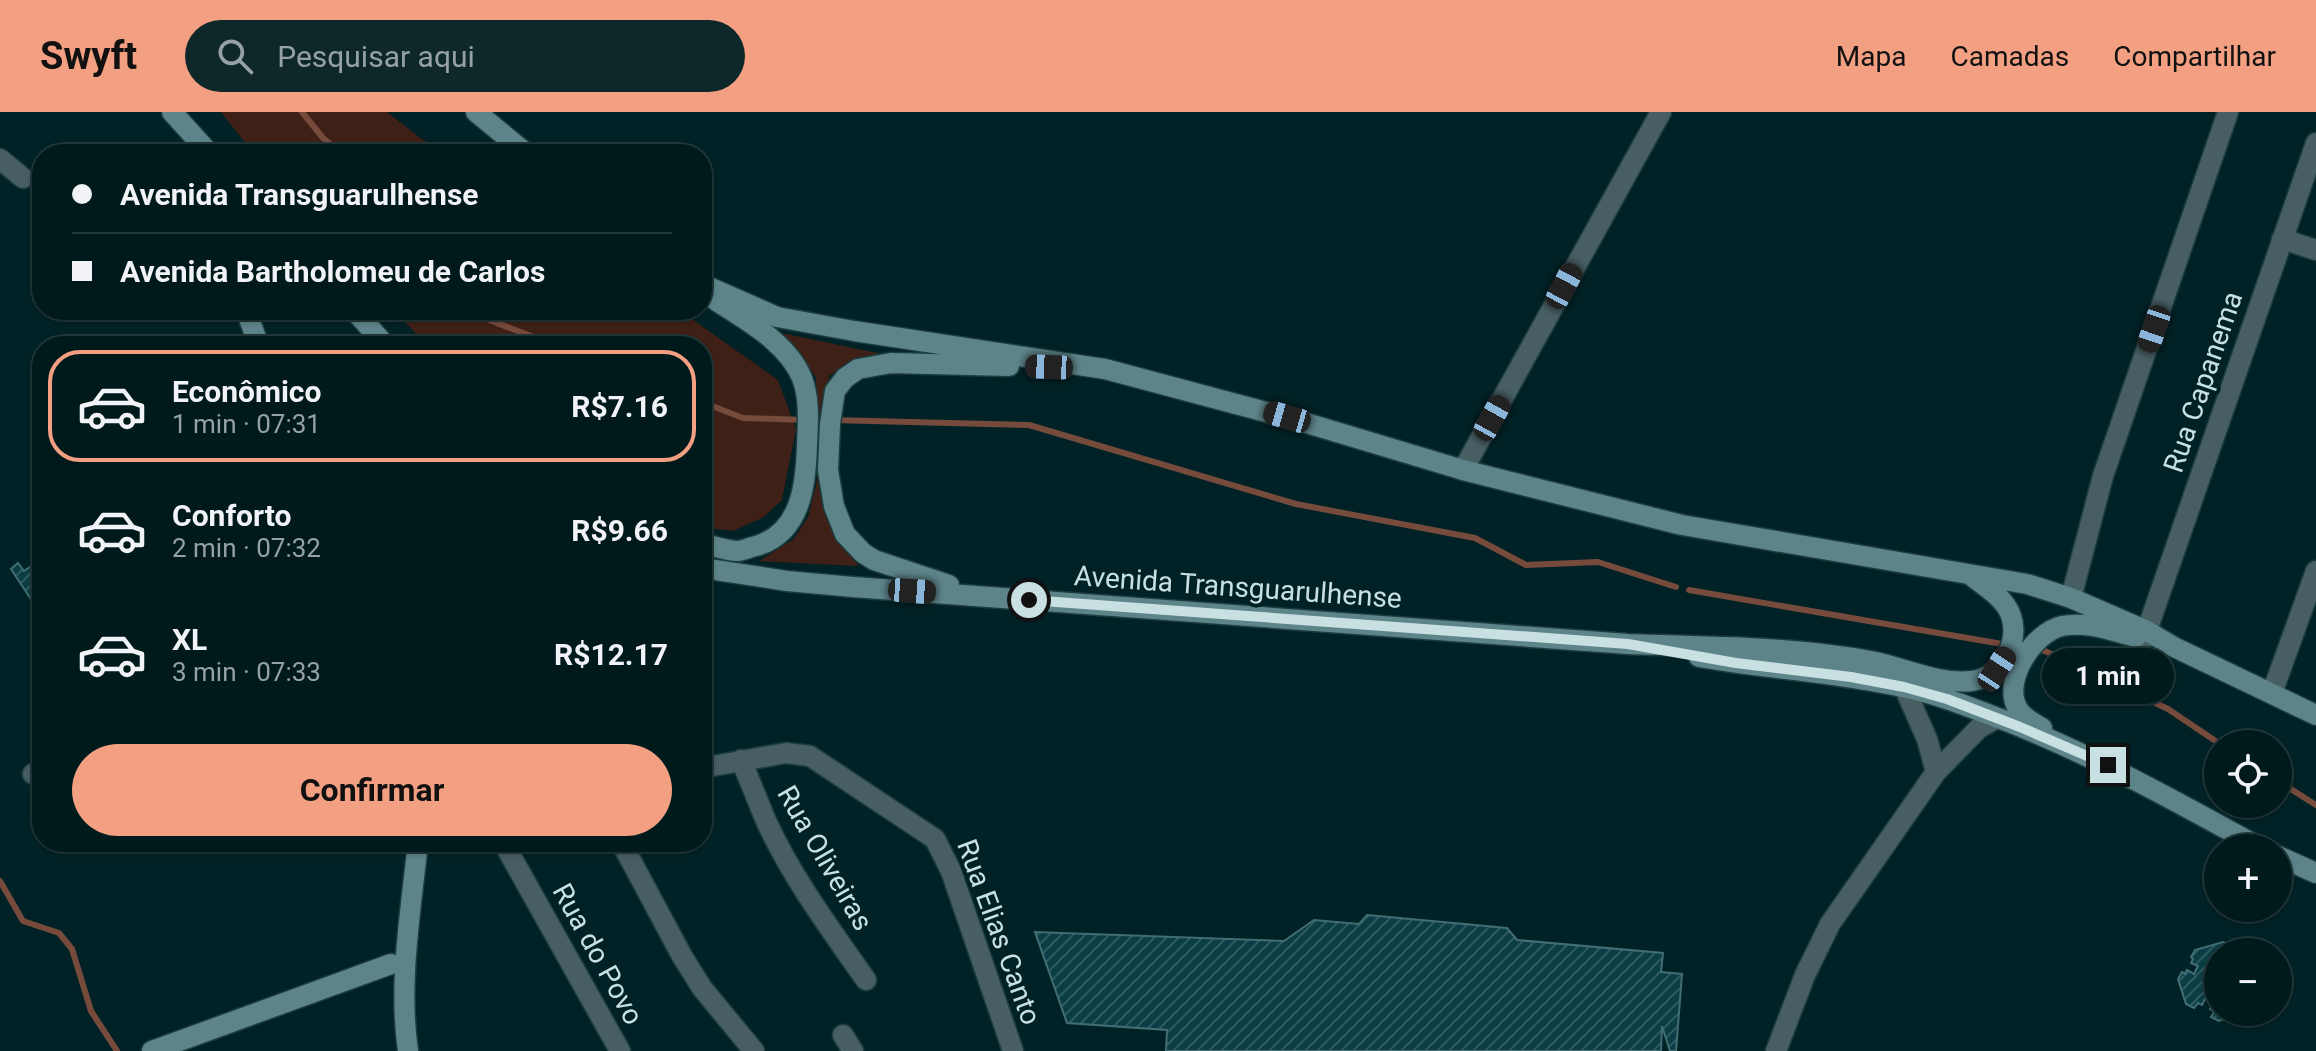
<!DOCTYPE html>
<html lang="pt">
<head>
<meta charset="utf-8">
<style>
  :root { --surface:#001a1c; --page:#0e2729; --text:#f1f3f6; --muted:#95a1a3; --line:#22383b; --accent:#f39f82 }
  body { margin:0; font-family:Roboto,sans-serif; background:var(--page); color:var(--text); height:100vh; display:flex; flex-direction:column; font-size:30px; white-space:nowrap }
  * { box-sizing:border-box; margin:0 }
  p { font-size:26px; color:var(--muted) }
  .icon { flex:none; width:44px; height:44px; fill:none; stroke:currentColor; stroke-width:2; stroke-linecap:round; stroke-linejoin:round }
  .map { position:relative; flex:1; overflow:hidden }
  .drawer { position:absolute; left:32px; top:224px; width:680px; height:516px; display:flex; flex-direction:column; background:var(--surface); border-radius:32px; box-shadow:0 2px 6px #0004,0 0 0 2px var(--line) }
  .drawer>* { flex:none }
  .hud { position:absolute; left:32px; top:32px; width:680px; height:176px; border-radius:32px; box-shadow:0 2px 6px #0004,0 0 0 2px var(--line); display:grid; align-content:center; height:176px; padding:0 40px; background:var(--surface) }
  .tools { position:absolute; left:2204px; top:618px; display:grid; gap:16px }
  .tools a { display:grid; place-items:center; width:88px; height:88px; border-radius:50%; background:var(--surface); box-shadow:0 2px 6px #0004,0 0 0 2px var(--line); font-size:40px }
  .end { position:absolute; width:36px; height:36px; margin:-18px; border:10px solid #c9e0e3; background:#111; box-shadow:0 0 0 4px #111 }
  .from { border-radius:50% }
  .bubble { position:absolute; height:56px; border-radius:28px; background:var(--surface); box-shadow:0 2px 6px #0004,0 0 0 2px var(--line); font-size:26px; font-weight:700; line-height:56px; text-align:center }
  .car { position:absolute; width:24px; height:48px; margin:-24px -12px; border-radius:10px; box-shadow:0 0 6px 2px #0007; background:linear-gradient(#222 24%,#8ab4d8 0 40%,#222 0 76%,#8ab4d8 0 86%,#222 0) }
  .hud b { display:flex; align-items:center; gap:28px; height:76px; font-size:30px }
  .hud b+b { border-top:2px solid var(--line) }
  .hud i { width:20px; height:20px; background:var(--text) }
  ul { padding:14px 0 0; list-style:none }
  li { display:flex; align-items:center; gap:24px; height:112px; margin:0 16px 12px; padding:0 24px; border:4px solid transparent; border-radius:32px }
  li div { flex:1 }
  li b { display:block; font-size:30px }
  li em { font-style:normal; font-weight:700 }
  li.on { border-color:var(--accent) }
  li>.icon { width:72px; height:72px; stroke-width:1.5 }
  .primary-button { display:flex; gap:16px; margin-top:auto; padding:16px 40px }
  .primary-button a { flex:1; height:92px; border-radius:48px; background:var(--accent); color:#111; font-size:32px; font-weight:700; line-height:92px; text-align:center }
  header { display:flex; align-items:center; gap:48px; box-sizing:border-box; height:112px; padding:0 40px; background:var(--accent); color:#111 }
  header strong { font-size:38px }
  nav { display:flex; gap:44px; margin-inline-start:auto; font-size:28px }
  .search { width:560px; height:72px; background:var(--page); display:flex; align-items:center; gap:20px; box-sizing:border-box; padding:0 28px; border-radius:44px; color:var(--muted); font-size:30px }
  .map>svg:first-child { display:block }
</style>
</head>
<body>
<header>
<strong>Swyft</strong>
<div class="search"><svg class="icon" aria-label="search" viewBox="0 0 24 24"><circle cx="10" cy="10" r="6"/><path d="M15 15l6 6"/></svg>Pesquisar aqui</div>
<nav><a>Mapa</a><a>Camadas</a><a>Compartilhar</a></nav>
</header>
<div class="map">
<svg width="2316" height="939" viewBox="0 0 2316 939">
  <defs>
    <pattern id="building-hatch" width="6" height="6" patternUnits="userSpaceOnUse" patternTransform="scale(2)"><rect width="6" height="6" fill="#0b3e44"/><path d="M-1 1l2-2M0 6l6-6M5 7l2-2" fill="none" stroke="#2d5a5f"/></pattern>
  </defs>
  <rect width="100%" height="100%" fill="#002226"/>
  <!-- park -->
  <path fill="#3e2016" d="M221,0H387L423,28L463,42H254Z
    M394,198H679L778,268L796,317L782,388L764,405L733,419L702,415V234H427Z
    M767,218L887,243L856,247L829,264L823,368L829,399L858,454L759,449L794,427L808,405L817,369L816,265L798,241Z"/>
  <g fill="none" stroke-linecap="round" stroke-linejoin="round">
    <!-- stream -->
    <path stroke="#774b3c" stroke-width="6" d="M302,0L323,26L343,42
      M477,198L489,208L557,234
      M702,290L743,306L805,308
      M832,308L1029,313L1296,392L1475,426L1526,453L1598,450L1676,475
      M1689,478L2008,533
      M2035,537L2045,539L2168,597L2220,632
      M2278,669L2316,693
      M0,769L23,809L59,821L72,837L91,899L117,939"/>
  </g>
  <!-- building -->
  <path fill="url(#building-hatch)" stroke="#416e74" stroke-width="2" d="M42,436V504L11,457L18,451L24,459L39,449L34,441Z
    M1367,803L1507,816L1517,828L1663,841L1661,860L1682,862L1676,939H1670L1662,914L1661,939H1166L1167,918L1067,911L1035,820L1284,829L1314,808L1359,812Z
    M2223,830L2231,834L2228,839L2230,840H2218V900H2244L2219,909L2211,905L2214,900L2210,897L2213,892L2205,887L2202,893L2198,891L2194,896L2186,892L2178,867L2182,860L2185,862L2187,858L2194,862L2198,854L2191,851L2193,847L2191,845L2195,838Z"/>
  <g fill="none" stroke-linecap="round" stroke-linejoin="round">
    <!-- street casing -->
    <g stroke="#1c3d40" stroke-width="23">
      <path id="street" d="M0,47L23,66
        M2282,127L2316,138
        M1463,358L1661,0
        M2071,486L2103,364L2228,0
        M2144,527L2316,31
        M1904,575L1927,627L1936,660
        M2272,581L2316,459
        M741,648C750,669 758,690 767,711C793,767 831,818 866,868
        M702,656L786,641L810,644L935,727L951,759L1013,939
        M33,662L42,658
        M503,730L620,939
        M621,730L682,844L702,876L754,939
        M843,923L853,939
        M1776,939L1805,863L1830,812L1936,660L1979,616L1997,606"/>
    </g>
    <!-- secondary casing -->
    <g stroke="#1c3d40" stroke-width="23">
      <path id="secondary" d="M172,0L210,42
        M476,0L527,42
        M702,172L777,205L854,219L1105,257L1303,310L1463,358L1682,413L2027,472L2071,486L2147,519L2174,535L2316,603
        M246,198L259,234
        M354,198L386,234
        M702,431C713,434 727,439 738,439C744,438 751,435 756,434C801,421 806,373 807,333C808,311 810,287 802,266C787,229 743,207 712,186
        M702,456L787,469L853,475L1628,532C1708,535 1791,534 1871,549C1903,555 1938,573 1972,569C2005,565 2025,521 2006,494C1998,482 1985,474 1974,466
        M949,473L874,448L863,441L845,422L834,394L828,358L830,312L835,279L845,266L858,257L891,251L1009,254
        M1699,545C1766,557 1835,560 1902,575C1938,582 1972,596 2006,609C2095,644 2177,690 2261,736
        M2042,616C2034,611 2023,606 2018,597C2001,569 2034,520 2062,514C2087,509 2112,519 2136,525
        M2278,744L2316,761
        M152,939L391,852
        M408,939C398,871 411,798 418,730"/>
    </g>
    <!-- street -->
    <use href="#street" stroke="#475e62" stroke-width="20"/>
    <!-- secondary -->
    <use href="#secondary" stroke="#5d8489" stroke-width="20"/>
  </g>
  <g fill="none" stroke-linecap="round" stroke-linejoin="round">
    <!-- route -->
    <path stroke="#c9e0e3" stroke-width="10" d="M1029,488L1628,532L1736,551L1851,565L1904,575L1947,587L2020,615L2108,653"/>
  </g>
  <g text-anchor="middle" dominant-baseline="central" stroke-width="8" stroke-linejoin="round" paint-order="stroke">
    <!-- street labels -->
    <g font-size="28" fill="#c9e0e3" stroke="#002226">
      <text transform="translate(2203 270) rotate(-71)">Rua Capanema</text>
      <text transform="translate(1238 475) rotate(4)">Avenida Transguarulhense</text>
      <text transform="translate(825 746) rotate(60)">Rua Oliveiras</text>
      <text transform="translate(999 820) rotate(70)">Rua Elias Canto</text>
      <text transform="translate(598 842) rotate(61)">Rua do Povo</text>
    </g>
  </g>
</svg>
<div class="tools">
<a><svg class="icon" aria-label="locate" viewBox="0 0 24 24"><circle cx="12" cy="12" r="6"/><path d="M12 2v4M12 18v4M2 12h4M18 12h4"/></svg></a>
<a>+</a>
<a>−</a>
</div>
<i class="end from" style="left:1029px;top:488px"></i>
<i class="end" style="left:2108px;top:653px"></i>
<div class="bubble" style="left:2042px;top:536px;width:132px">1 min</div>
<i class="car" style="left:1564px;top:174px;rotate:28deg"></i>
<i class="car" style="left:2154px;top:217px;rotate:199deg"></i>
<i class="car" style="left:1049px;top:255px;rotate:272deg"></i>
<i class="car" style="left:1287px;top:305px;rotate:286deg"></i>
<i class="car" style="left:1492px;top:306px;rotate:29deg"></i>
<i class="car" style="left:912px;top:479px;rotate:94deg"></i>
<i class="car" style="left:1997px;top:557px;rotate:33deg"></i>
<div class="hud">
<b><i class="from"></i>Avenida Transguarulhense</b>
<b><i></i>Avenida Bartholomeu de Carlos</b>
</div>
<section class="drawer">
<ul>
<li class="on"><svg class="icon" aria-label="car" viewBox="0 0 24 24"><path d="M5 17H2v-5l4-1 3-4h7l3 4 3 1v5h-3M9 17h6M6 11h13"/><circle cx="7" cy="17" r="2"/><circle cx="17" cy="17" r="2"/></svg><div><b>Econômico</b><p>1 min · 07:31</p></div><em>R$7.16</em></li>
<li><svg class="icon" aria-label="car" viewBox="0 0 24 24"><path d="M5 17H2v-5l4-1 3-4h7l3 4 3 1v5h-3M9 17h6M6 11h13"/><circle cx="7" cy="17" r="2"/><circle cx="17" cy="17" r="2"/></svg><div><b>Conforto</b><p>2 min · 07:32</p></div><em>R$9.66</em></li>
<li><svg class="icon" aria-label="car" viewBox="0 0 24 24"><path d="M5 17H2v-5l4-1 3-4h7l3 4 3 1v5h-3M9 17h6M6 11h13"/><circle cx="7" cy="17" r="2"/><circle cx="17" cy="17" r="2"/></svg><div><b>XL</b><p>3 min · 07:33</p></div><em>R$12.17</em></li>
</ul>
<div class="primary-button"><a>Confirmar</a></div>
</section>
</div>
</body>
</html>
